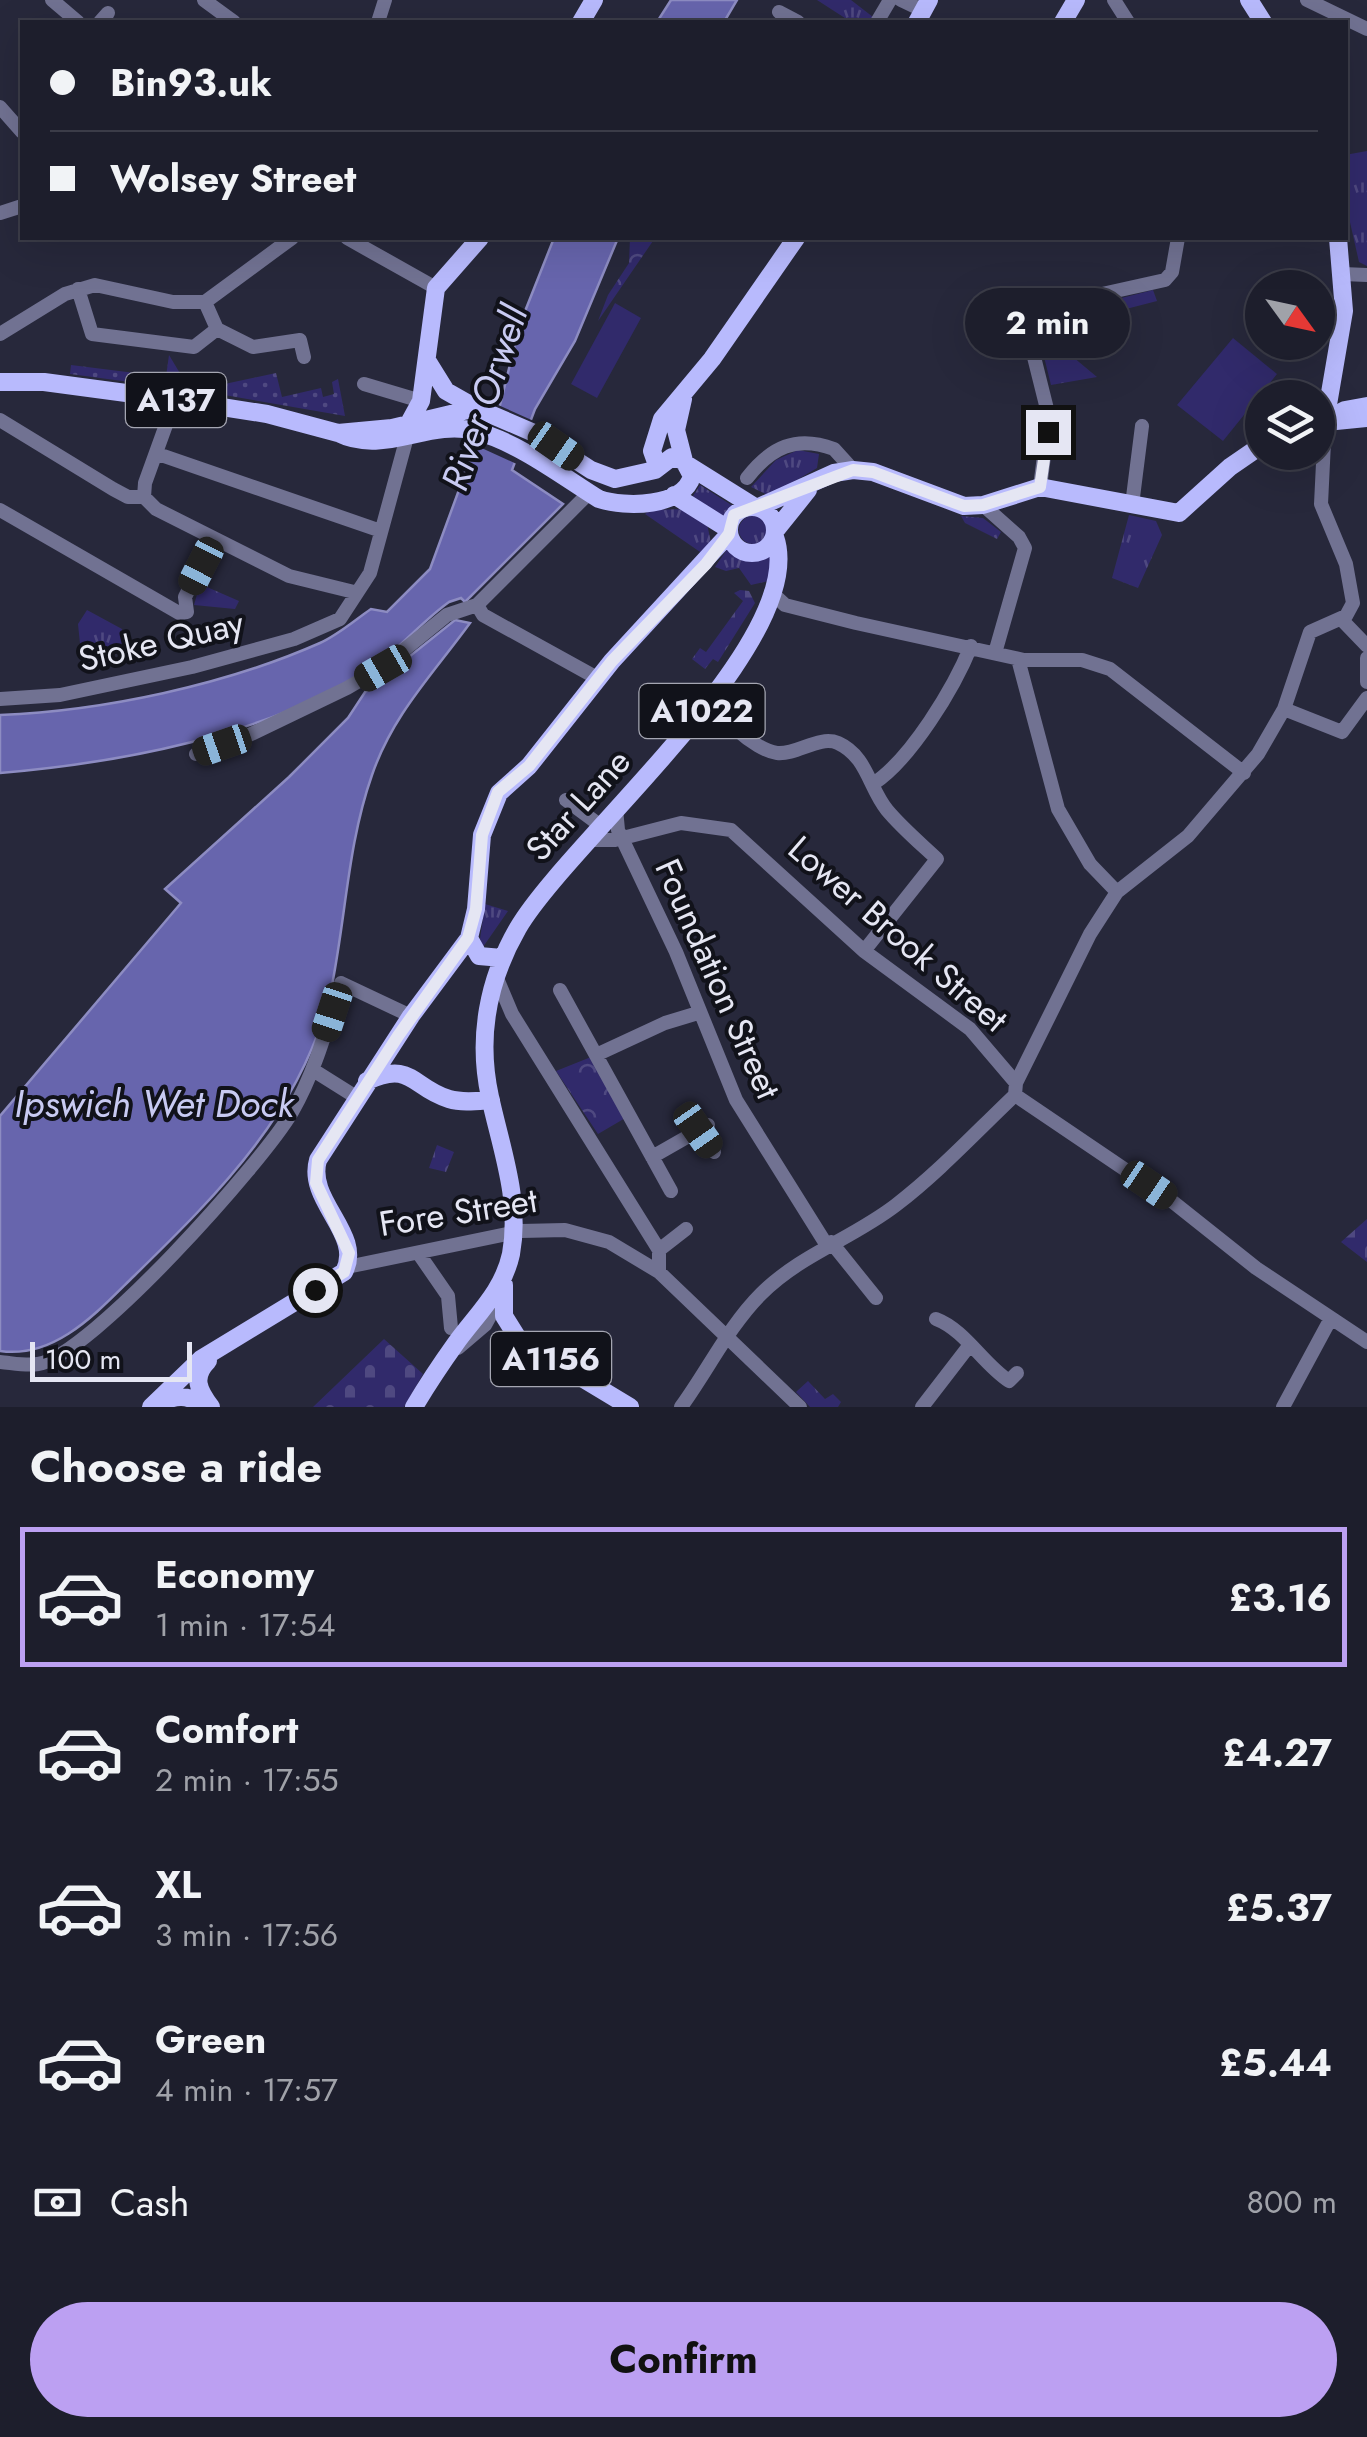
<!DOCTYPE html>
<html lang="en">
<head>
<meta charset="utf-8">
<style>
  :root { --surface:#1d1e2c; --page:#2a2b38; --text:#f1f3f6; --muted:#a0a2a9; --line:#3b3c48; --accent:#bca0f2 }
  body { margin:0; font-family:Jost,sans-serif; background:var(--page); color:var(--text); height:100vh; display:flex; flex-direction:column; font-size:38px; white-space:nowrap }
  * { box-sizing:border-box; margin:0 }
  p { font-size:32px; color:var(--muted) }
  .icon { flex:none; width:55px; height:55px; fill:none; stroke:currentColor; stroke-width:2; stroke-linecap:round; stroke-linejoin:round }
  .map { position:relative; height:1407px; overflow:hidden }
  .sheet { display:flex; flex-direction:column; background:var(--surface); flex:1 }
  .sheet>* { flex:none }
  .hud { position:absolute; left:20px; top:20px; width:1328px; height:220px; border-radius:0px; box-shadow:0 10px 40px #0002,0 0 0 2px var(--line); display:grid; align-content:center; height:220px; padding:0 30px; background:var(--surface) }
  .needle { width:65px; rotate:123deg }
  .buttons { position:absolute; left:1245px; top:270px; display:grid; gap:20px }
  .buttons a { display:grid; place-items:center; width:90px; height:90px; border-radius:50%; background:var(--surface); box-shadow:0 10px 40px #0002,0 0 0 2px var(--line); font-size:50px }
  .scale { position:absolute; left:30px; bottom:25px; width:162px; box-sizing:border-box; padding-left:10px; border:5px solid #e5e6f3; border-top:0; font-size:28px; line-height:35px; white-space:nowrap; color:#e5e6f3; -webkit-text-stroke:8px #11121a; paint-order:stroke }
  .end { position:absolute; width:45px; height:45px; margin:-22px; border:12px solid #e5e6f3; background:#111; box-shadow:0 0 0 5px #111 }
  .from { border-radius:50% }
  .bubble { position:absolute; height:70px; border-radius:35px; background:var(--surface); box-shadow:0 10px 40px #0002,0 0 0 2px var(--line); font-size:32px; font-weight:700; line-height:70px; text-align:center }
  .car { position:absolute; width:30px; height:60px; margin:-30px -15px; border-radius:12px; box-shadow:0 0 8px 2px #0007; background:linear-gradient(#222 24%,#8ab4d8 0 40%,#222 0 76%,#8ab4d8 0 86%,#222 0) }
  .hud b { display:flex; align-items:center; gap:35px; height:95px; font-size:38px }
  .hud b+b { border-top:2px solid var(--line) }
  .hud i { width:25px; height:25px; background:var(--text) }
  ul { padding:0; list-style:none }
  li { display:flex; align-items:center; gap:30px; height:140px; margin:0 20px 15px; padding:0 10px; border:5px solid transparent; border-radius:0px }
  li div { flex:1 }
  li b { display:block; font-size:38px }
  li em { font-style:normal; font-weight:700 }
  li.on { border-color:var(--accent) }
  li>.icon { width:90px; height:90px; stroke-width:1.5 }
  h2 { padding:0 30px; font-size:45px; line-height:120px }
  .pay { display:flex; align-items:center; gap:25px; height:110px; padding:0 30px; font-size:38px }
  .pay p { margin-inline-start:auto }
  .primary-button { display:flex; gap:20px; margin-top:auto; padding:20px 30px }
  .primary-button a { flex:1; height:115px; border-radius:60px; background:var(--accent); color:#111; font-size:40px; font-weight:700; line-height:115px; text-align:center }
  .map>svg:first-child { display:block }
</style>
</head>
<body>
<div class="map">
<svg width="1367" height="1407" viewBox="0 0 1367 1407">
  <defs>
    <pattern id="grass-tufts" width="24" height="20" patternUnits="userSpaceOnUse" patternTransform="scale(2.5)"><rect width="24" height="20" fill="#312a6b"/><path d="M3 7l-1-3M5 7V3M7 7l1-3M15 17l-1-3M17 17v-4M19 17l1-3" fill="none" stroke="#4f4981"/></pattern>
    <pattern id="forest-crowns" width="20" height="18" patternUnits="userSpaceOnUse" patternTransform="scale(2.5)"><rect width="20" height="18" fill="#312a6b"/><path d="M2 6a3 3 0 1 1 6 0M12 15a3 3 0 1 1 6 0" fill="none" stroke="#4f4981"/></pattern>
    <pattern id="cemetery-stones" width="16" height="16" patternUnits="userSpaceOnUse" patternTransform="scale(2.5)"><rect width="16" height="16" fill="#312a6b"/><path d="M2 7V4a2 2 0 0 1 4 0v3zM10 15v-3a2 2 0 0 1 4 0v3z" fill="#4f4981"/></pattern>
    <pattern id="garden-dots" width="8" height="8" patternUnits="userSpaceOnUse" patternTransform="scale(2.5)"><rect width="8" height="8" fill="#312a6b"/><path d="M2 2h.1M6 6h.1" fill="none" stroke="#4f4981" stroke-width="1.8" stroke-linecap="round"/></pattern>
  </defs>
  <rect width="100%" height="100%" fill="#27283b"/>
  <!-- grass -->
  <path fill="url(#grass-tufts)" d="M817,0H851L873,17L870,22L848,20Z
    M1367,151V266L1359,262L1345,200V155Z
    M1153,290L1157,301L1095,317L1061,347L1097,377L1051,385L1035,320Z
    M798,450L819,454L817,468L770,496L751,487L776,460Z
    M700,485L733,506L724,516L691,499Z
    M685,509L707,524L711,542L703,554L645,514L650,510Z
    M1129,515L1156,521L1162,535L1138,588L1112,578Z
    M739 530a14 14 0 1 1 28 0a14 14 0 1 1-28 0Z
    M961,516L983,518L1001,532L997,539L965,523Z
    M728,548L747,560L772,555L768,581L751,585L739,568L726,571L715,567Z
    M200,584L239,601L235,609L194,605Z
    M87,610L122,629V647L81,653L78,624Z
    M485,904L508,911L483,947L480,939Z
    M808,1381L825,1399L833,1394L841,1402L838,1407H810L796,1392Z"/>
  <!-- forest -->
  <path fill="url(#forest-crowns)" d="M630,238H655L598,321L608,295L629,263Z
    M591,1057L627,1117L598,1134L556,1071Z"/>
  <!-- cemetery -->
  <path fill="url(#cemetery-stones)" d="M740,590L749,591L755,603L718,662L713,659L705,669L692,659L700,648L706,652L743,601L734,593Z
    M437,1145L454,1152L446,1172L429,1168Z
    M1367,1219V1262L1341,1242Z
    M384,1339L423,1374L404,1407H313Z"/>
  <!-- park -->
  <path fill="#312a6b" d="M615,303L641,318L597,398L571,384Z
    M1233,338L1277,374L1223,441L1177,405Z"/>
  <!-- garden -->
  <path fill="url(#garden-dots)" d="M169,355L190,390L70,374L71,365L151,375L150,382L165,384Z
    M276,373L282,397L321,388L323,397L334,394L332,382L338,379L345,416L207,392L206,388Z"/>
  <!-- water -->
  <path fill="#6765ad" stroke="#8d8cc2" stroke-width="2.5" d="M671,0H737L724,22H657Z
    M554,238H618L575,341L535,409L512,470L563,504L465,602L461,598L449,602C421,622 398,651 368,670C266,736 118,763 0,773V715C103,711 225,685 320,643C338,635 355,620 371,609L387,612L430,569L471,457L500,405L520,324Z
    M455,620L470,623C433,674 393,714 372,775C348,843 346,915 332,985C306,1107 220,1192 134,1276C98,1311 56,1359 0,1351V1116L181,903L165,889L289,777L348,718L365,692Z"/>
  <!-- pier -->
  <path fill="#27283b" d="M496,404L536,422L519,465L475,445Z"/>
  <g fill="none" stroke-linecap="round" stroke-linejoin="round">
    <!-- minor -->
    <path stroke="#717292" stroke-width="14" d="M52,0L78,22
      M204,0L234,22
      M901,0L924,11
      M1114,0L1128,22
      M1307,0L1367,29
      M779,12L798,22
      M100,22L108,13
      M378,22L385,0
      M877,22L890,0
      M0,107L22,132
      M0,213L22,206
      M347,238L436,288
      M1343,274L1367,275
      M78,289L92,334L194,347L217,329L253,347L300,340L304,357
      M205,302L217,329
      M0,334L65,294L95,285L173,302H205L292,238
      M364,384L421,401
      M0,420L113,489L128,497H144L156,509L289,576L354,592
      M158,454L381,531
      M747,478C771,447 796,435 834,449L853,470
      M1040,487L1049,417L1024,317L1057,304L1165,280L1172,272L1178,238
      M144,497L145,483L175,400
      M983,505L1019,537L1025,548L995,653
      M1132,505L1142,426
      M0,510L179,613L187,612L185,597L214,539
      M771,592L785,605L856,623L1024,660H1082L1110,669L1244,773
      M477,605L483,615L597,678
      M1341,619L1367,646
      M1367,658V682
      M1018,659L1058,809L1090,864L1117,892
      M714,693C714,715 755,750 777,753C797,755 819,735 838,743C867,756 869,788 887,810C902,828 920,843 937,859L864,951
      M0,699L60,695L192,667L294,639L340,619L370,573L407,437
      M1284,709L1342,732L1367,698
      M196,754L247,736L347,688L383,667L447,615L477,605L589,493
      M873,784C911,759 954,688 971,646
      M566,800L601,826
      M616,809L618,830L676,952L736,1100L826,1244
      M589,840H615L681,823L731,830L864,951L970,1029L1016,1083
      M496,976L512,1014L659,1250V1272
      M560,990L671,1191
      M596,1055L665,1023L698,1013
      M313,1070L356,1097
      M1015,1095L1173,1202L1256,1268L1367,1342
      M698,1130L714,1152
      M652,1157L708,1125
      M831,1242L876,1298
      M659,1250L686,1229
      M419,1254L448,1296L451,1328
      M347,1267L521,1231L565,1230L609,1242L659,1272L800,1407
      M936,1319C965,1330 983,1364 1009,1381L1017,1373
      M458,1348L485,1325L501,1296
      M0,1362C12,1363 27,1366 38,1364C90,1356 263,1162 292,1112C315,1072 327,1027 341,983L411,1016
      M681,1407C708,1370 729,1326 761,1294C801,1254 852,1239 896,1205C939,1172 976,1132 1015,1095L1016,1083L1090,934L1117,892L1188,836L1258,754L1284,709L1310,632L1346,616L1353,603L1346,564L1321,504L1325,422
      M922,1407L969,1346
      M1283,1407L1330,1320"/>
    <!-- major -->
    <path stroke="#b8bafd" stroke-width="18" d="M1249,0L1263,22
      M581,22L594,0
      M917,22L929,0
      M1063,22L1076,0
      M428,362L446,391L476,408
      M0,382H44L171,399L267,414L338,433L392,428L476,408L534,433L591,470L615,479L655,470L672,457L684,461L692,476C684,507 625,508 599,499C562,476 518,442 475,431C428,419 384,456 338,433
      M683,399L676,430L684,461
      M1325,422L1344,311L1338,238
      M1326,422L1367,418
      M409,423L421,401L436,288L480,238
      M1318,424L1345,410L1367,406
      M657,465L652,451L662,419L712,359L796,238
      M689,466L753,506
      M674,495L728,529
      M729 530a23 23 0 1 1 46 0a23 23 0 1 1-46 0Z
      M759,507L834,473L853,470L873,472L964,506L983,505L1040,487L1179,513L1230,467L1262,445
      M776,530L808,490
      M469,938L479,956L502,958
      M367,1081C412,1060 412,1088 449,1099C462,1103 477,1101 491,1100
      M504,1285V1316L519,1340L630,1407
      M208,1361C192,1377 198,1390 211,1407
      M157,1406C174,1393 190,1395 206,1407
      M151,1407L201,1359L344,1272C364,1234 306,1201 318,1160L411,1016L469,938L476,909L482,835L499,793L529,766L612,661L729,534
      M414,1407C427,1385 441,1364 456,1343C477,1314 503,1291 511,1254C521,1200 501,1148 490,1097C477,1038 488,980 518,928C568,842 811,640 775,537"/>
  </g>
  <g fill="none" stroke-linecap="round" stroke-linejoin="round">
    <!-- route -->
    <path stroke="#e5e6f3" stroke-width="12" d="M315,1290L344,1272L349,1253L316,1183L318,1160L398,1036L468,938L476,909L482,835L498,792L529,766L612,661L706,564L729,534L734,515L853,470L873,472L964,506L983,505L1040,487L1048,432"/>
  </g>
  <g text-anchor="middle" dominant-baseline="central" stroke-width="8" stroke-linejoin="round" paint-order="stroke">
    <!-- shield labels -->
    <g fill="#11121a" stroke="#a5a6b2" stroke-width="2.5">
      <rect x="126" y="373" width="100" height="54" rx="8"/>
      <rect x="639.5" y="684" width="125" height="54" rx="8"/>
      <rect x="491" y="1332" width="120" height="54" rx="8"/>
    </g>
    <g font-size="32" font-weight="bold" fill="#e5e6f3">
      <text x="176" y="400">A137</text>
      <text x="702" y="711">A1022</text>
      <text x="551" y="1359">A1156</text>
    </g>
    <!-- street labels -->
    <g font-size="35" fill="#e5e6f3" stroke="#11121a">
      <text transform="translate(161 641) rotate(-13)">Stoke Quay</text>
      <text transform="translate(578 805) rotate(-48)">Star Lane</text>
      <text transform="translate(898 934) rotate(41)">Lower Brook Street</text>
      <text transform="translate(718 979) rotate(66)">Foundation Street</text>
      <text transform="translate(458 1212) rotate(-9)">Fore Street</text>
    </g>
    <!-- water labels -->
    <g font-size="38" font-style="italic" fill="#c8caf2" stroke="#11121a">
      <text transform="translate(484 398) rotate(-71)">River Orwell</text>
      <text x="154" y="1103">Ipswich Wet Dock</text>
    </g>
  </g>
</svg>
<div class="buttons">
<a><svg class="needle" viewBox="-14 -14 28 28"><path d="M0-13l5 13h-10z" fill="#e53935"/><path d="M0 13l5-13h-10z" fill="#a0a2a9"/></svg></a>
<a><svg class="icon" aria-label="layers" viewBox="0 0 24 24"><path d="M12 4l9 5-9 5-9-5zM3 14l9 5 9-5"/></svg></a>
</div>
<div class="scale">100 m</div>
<i class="end from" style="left:315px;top:1290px"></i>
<i class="end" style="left:1048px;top:432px"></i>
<div class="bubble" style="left:965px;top:288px;width:165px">2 min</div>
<i class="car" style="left:556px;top:446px;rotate:125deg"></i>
<i class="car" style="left:201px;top:566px;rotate:207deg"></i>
<i class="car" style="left:383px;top:668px;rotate:240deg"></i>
<i class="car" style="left:222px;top:745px;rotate:251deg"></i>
<i class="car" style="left:332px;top:1012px;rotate:198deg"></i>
<i class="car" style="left:698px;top:1130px;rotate:145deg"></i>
<i class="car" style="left:1149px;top:1185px;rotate:124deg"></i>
<div class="hud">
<b><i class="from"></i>Bin93.uk</b>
<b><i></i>Wolsey Street</b>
</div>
</div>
<section class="sheet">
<h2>Choose a ride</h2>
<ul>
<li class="on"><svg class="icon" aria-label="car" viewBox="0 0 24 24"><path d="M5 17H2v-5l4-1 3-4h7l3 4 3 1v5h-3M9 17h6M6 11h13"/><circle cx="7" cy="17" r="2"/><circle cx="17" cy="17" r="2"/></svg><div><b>Economy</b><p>1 min · 17:54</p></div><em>£3.16</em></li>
<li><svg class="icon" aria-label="car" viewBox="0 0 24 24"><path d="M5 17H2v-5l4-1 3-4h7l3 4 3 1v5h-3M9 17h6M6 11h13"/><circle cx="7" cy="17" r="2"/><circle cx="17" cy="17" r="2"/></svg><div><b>Comfort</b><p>2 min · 17:55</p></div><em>£4.27</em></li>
<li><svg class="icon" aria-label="car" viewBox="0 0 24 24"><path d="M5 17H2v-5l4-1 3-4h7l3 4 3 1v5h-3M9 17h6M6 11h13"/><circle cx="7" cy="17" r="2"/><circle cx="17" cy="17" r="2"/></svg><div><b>XL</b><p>3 min · 17:56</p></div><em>£5.37</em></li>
<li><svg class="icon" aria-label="car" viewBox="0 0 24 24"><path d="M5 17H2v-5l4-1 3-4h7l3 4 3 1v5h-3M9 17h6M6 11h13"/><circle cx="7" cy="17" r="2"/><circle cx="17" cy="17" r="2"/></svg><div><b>Green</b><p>4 min · 17:57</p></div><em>£5.44</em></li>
</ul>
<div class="pay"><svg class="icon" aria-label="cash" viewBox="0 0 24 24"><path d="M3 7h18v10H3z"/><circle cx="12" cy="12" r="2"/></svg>Cash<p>800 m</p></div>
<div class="primary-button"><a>Confirm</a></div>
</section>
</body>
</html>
